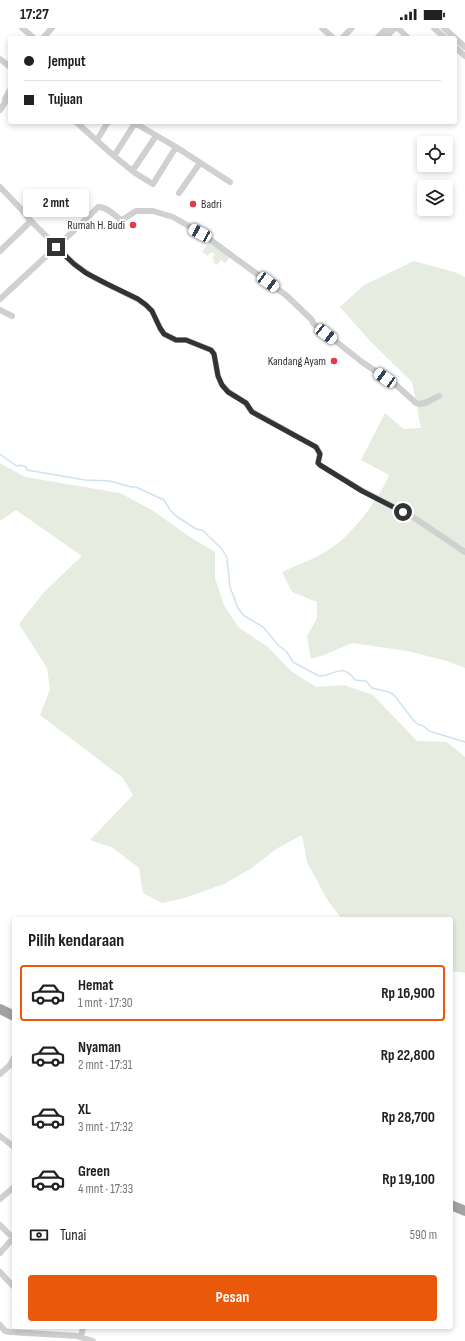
<!DOCTYPE html>
<html lang="id">
<head>
<meta charset="utf-8">
<style>
  :root { --surface:#fff; --page:#f6f6f6; --text:#202124; --muted:#757577; --line:#e0e0e0; --accent:#ea580c }
  body { margin:0; font-family:"Sofia Sans Condensed",sans-serif; background:var(--page); color:var(--text); height:100vh; display:flex; flex-direction:column; font-size:15px; white-space:nowrap }
  * { box-sizing:border-box; margin:0 }
  p { font-size:13px; color:var(--muted) }
  .icon { flex:none; width:22px; height:22px; fill:none; stroke:currentColor; stroke-width:2; stroke-linecap:round; stroke-linejoin:round }
  .map { position:relative; flex:1; overflow:hidden }
  .drawer { position:absolute; left:12px; top:889px; width:441px; height:412px; display:flex; flex-direction:column; background:var(--surface); border-radius:4px; box-shadow:0 2px 6px #0003 }
  .drawer>* { flex:none }
  .guide { position:absolute; left:8px; top:8px; width:449px; height:88px; border-radius:4px; box-shadow:0 2px 6px #0003; display:grid; align-content:center; height:88px; padding:0 16px; background:var(--surface) }
  .controls { position:absolute; left:417px; top:108px; display:grid; gap:8px }
  .controls a { display:grid; place-items:center; width:36px; height:36px; border-radius:4px; background:var(--surface); box-shadow:0 2px 6px #0003; font-size:20px }
  .end { position:absolute; width:18px; height:18px; margin:-9px; border:5px solid #333; background:#fff; box-shadow:0 0 0 2px #fff }
  .from { border-radius:50% }
  .bubble { position:absolute; height:28px; border-radius:4px; background:var(--surface); box-shadow:0 2px 6px #0003; font-size:13px; font-weight:700; line-height:28px; text-align:center }
  .car { position:absolute; width:12px; height:24px; margin:-12px -6px; border-radius:5px; box-shadow:0 0 3px 1px #0007; background:linear-gradient(#fff 24%,#345 0 40%,#fff 0 76%,#345 0 86%,#fff 0) }
  .guide b { display:flex; align-items:center; gap:14px; height:38px; font-size:15px }
  .guide b+b { border-top:1px solid var(--line) }
  .guide i { width:10px; height:10px; background:var(--text) }
  ul { padding:0; list-style:none }
  li { display:flex; align-items:center; gap:12px; height:56px; margin:0 8px 6px; padding:0 8px; border:2px solid transparent; border-radius:4px }
  li div { flex:1 }
  li b { display:block; font-size:15px }
  li em { font-style:normal; font-weight:700 }
  li.current { border-color:var(--accent) }
  li>.icon { width:36px; height:36px; stroke-width:1.5 }
  h2 { padding:0 16px; font-size:18px; line-height:48px }
  .pay { display:flex; align-items:center; gap:10px; height:44px; padding:0 16px; font-size:15px }
  .pay p { margin-inline-start:auto }
  .primary-button { display:flex; gap:8px; margin-top:auto; padding:8px 16px }
  .primary-button a { flex:1; height:46px; border-radius:4px; background:var(--accent); color:#fff; font-size:16px; font-weight:700; line-height:46px; text-align:center }
  .status { display:flex; justify-content:space-between; align-items:center; height:28px; padding:0 20px; background:var(--surface); direction:ltr }
  .status svg { height:11px; fill:currentColor }
  .map>svg:first-child { display:block }
</style>
</head>
<body>
<div class="status"><b>17:27</b><svg viewBox="0 0 49 12"><path d="M0 12V9h3v3zM5 12V6h3v6zM10 12V3h3v9zM15 12V0h3v12zM26 1h20v11H26zM47 4h2v5h-2z"/></svg></div>
<div class="map">
<svg width="465" height="1313" viewBox="0 0 465 1313">
  <rect width="100%" height="100%" fill="#fff"/>
  <!-- green -->
  <path fill="#e6ecdf" d="M210,213L231,228L225,235L221,232L217,237L213,234L214,232L212,230L215,226L211,224L208,228L202,224Z
    M414,233L454,244L465,249V640L447,633L407,623L352,615L324,627L311,631L307,608L317,590V574L292,564L282,544C297,537 317,530 330,521C353,506 379,471 389,447L361,432L385,385L404,401L421,400L412,354L371,314L340,279L364,257Z
    M0,435L25,449L120,465L152,482L190,509L215,524V550L224,577L238,599L268,619L291,643L316,659L344,657L373,667L417,713L447,714L465,729V945L451,943V891H342L328,873L307,834L302,807L276,821L252,840L224,856L185,870L162,875L143,865L139,840L113,820L90,812L133,767L123,750L40,687L50,661L47,640L19,596L44,564L82,528L16,482L0,493Z"/>
  <g fill="none" stroke-linecap="round" stroke-linejoin="round">
    <!-- stream -->
    <path stroke="#cfe2ee" stroke-width="1.5" d="M0,426L15,437L17,438L21,437L26,439L27,442L85,452L110,453L131,459H136L164,472L170,482L176,488L196,501L202,502L222,521L227,530L230,559L238,580L243,587L263,599L279,618L286,623L293,634L319,648C333,649 342,633 355,652L366,653L372,660L389,664L394,667L414,693L419,697H422L429,703L465,714"/>
    <!-- minor -->
    <path stroke="#d0d0d0" stroke-width="6" d="M22,0L34,10
      M322,0L333,10
      M398,0L408,10
      M434,0L445,10
      M444,0L455,10
      M43,10L52,0
      M342,10L352,0
      M377,10L387,0
      M385,10L395,0
      M455,10L465,19
      M455,19L465,28
      M0,31L10,39
      M0,82L6,73L5,71L10,62
      M76,94L114,128L135,95
      M133,94L176,119L230,154
      M97,112L108,94
      M114,128L135,145L153,156L176,119
      M133,142L156,108
      M0,159L22,182L31,193L74,236L93,249L137,271L146,277L152,283L160,300L164,306L176,312H186L211,322L214,326L218,348L222,357L229,364L246,375L251,383L316,419L320,426L318,435L320,437L363,463L413,489L465,524
      M179,165L200,135
      M0,223L31,193
      M0,271L82,195L98,179C107,178 114,188 122,192L136,183H153L173,189L201,205L287,268L312,292L313,295L319,300L362,334L396,357L416,375L419,376L425,375L439,368
      M0,282L12,288
      M0,1046L10,1037L14,1029
      M0,1108L14,1119
      M0,1171L14,1159
      M0,1197L13,1210L0,1225
      M0,1244L14,1259
      M0,1297L5,1303L10,1304L77,1308L93,1313
      M81,1309L83,1299"/>
    <!-- trunk -->
    <path stroke="#a2a2a2" stroke-width="10" d="M0,981L14,988
      M451,1177L465,1183"/>
  </g>
  <g fill="none" stroke-linecap="round" stroke-linejoin="round">
    <!-- route -->
    <path stroke="#333" stroke-width="5" d="M56,219L74,236L86,245L107,256L138,271L146,277L152,283L160,300L164,306L176,312H186L211,322L214,326L218,348L222,357L228,364L246,375L252,384L316,419L320,426L318,435L320,437L362,463L403,484"/>
  </g>
  <!-- markers -->
  <g fill="#e63946" stroke="#fff" stroke-width="1.5">
    <circle cx="193" cy="176" r="4"/>
    <circle cx="133" cy="197" r="4"/>
    <circle cx="334" cy="333" r="4"/>
  </g>
  <g text-anchor="middle" dominant-baseline="central" stroke-width="4" stroke-linejoin="round" paint-order="stroke">
    <!-- poi labels -->
    <g font-size="12" fill="#333" stroke="#fff" text-anchor="end">
      <text x="201" y="176" text-anchor="start">Badri</text>
      <text x="125" y="197">Rumah H. Budi</text>
      <text x="326" y="333">Kandang Ayam</text>
    </g>
  </g>
</svg>
<div class="controls">
<a><svg class="icon" aria-label="locate" viewBox="0 0 24 24"><circle cx="12" cy="12" r="6"/><path d="M12 2v4M12 18v4M2 12h4M18 12h4"/></svg></a>
<a><svg class="icon" aria-label="layers" viewBox="0 0 24 24"><path d="M12 4l9 5-9 5-9-5zM3 14l9 5 9-5"/></svg></a>
</div>
<i class="end from" style="left:403px;top:484px"></i>
<i class="end" style="left:56px;top:219px"></i>
<div class="bubble" style="left:23px;top:161px;width:66px">2 mnt</div>
<i class="car" style="left:200px;top:205px;rotate:298deg"></i>
<i class="car" style="left:268px;top:254px;rotate:126deg"></i>
<i class="car" style="left:326px;top:306px;rotate:128deg"></i>
<i class="car" style="left:385px;top:350px;rotate:305deg"></i>
<div class="guide">
<b><i class="from"></i>Jemput</b>
<b><i></i>Tujuan</b>
</div>
<section class="drawer">
<h2>Pilih kendaraan</h2>
<ul>
<li class="current"><svg class="icon" aria-label="car" viewBox="0 0 24 24"><path d="M5 17H2v-5l4-1 3-4h7l3 4 3 1v5h-3M9 17h6M6 11h13"/><circle cx="7" cy="17" r="2"/><circle cx="17" cy="17" r="2"/></svg><div><b>Hemat</b><p>1 mnt · 17:30</p></div><em>Rp 16,900</em></li>
<li><svg class="icon" aria-label="car" viewBox="0 0 24 24"><path d="M5 17H2v-5l4-1 3-4h7l3 4 3 1v5h-3M9 17h6M6 11h13"/><circle cx="7" cy="17" r="2"/><circle cx="17" cy="17" r="2"/></svg><div><b>Nyaman</b><p>2 mnt · 17:31</p></div><em>Rp 22,800</em></li>
<li><svg class="icon" aria-label="car" viewBox="0 0 24 24"><path d="M5 17H2v-5l4-1 3-4h7l3 4 3 1v5h-3M9 17h6M6 11h13"/><circle cx="7" cy="17" r="2"/><circle cx="17" cy="17" r="2"/></svg><div><b>XL</b><p>3 mnt · 17:32</p></div><em>Rp 28,700</em></li>
<li><svg class="icon" aria-label="car" viewBox="0 0 24 24"><path d="M5 17H2v-5l4-1 3-4h7l3 4 3 1v5h-3M9 17h6M6 11h13"/><circle cx="7" cy="17" r="2"/><circle cx="17" cy="17" r="2"/></svg><div><b>Green</b><p>4 mnt · 17:33</p></div><em>Rp 19,100</em></li>
</ul>
<div class="pay"><svg class="icon" aria-label="cash" viewBox="0 0 24 24"><path d="M3 7h18v10H3z"/><circle cx="12" cy="12" r="2"/></svg>Tunai<p>590 m</p></div>
<div class="primary-button"><a>Pesan</a></div>
</section>
</div>
</body>
</html>
